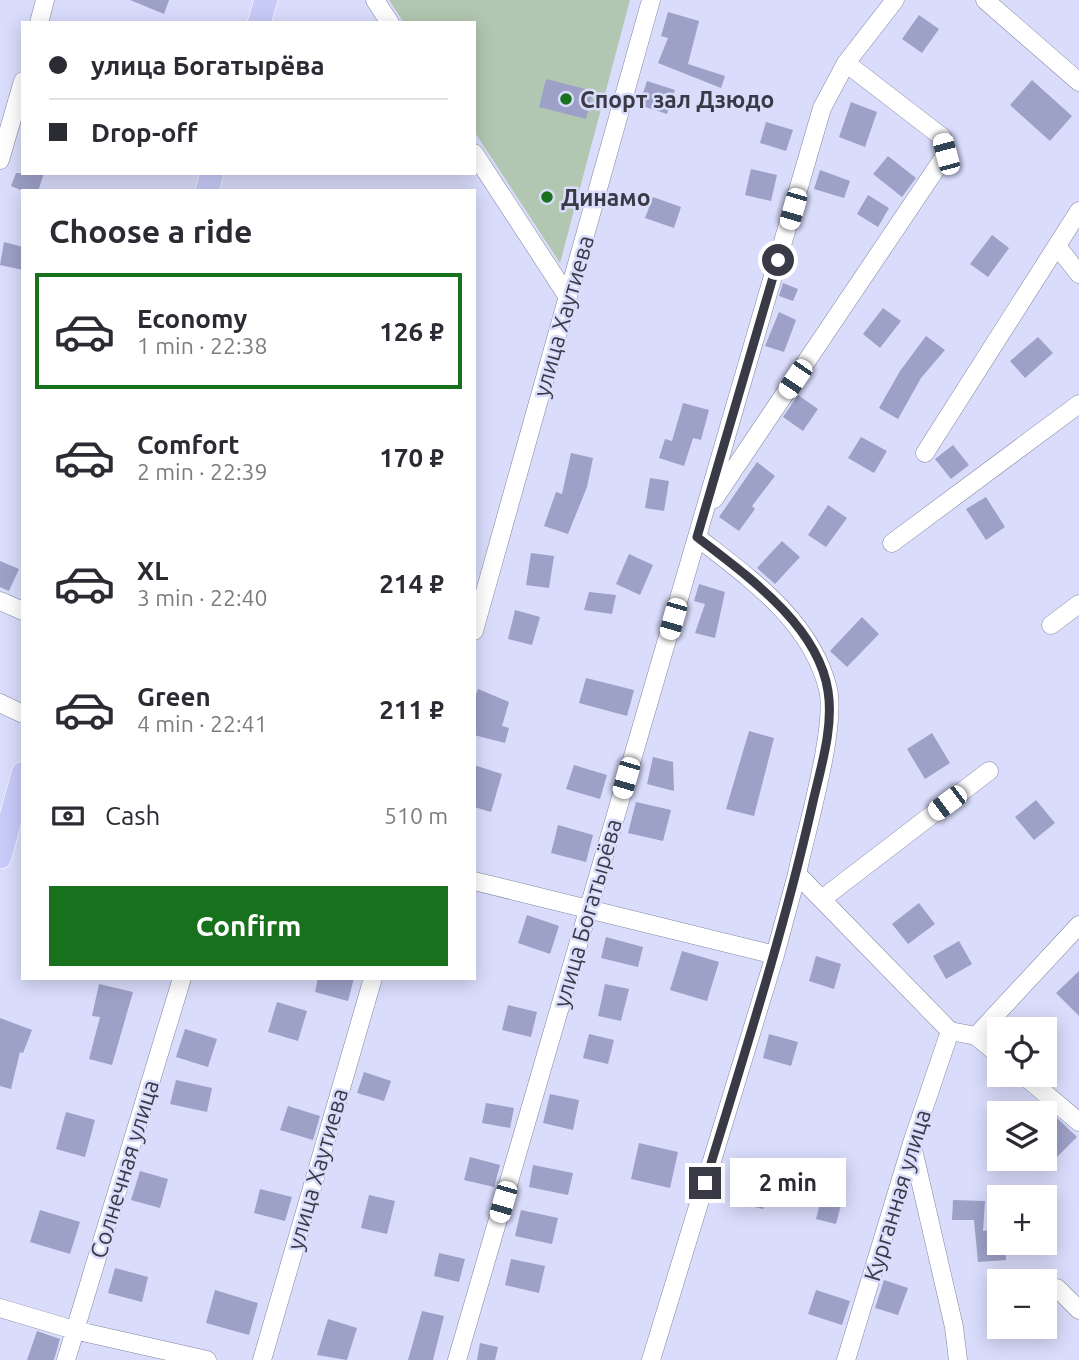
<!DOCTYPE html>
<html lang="en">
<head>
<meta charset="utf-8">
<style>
  :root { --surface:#fff; --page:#f2f2f3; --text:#2b2b33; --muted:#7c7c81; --line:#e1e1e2; --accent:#18711c }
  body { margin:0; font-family:Ubuntu,sans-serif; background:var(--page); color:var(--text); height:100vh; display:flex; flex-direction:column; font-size:26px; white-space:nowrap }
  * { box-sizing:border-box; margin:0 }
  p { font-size:23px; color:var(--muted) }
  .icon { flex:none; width:38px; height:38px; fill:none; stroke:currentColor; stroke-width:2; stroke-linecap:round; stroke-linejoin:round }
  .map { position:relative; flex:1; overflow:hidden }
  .sheet { position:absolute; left:21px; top:189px; width:455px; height:791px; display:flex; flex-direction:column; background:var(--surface); border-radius:0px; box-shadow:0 4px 18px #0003 }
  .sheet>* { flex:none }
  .hud { position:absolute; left:21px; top:21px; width:455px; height:154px; border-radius:0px; box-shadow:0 4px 18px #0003; display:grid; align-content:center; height:154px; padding:0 28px; background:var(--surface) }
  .buttons { position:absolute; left:987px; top:1017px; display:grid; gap:14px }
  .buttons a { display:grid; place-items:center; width:70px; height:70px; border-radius:0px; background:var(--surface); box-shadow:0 4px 18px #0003; font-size:35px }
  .end { position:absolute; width:32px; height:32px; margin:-16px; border:9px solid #393a46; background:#fff; box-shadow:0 0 0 4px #fff }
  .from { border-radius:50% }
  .bubble { position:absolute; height:49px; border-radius:0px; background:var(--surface); box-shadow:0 4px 18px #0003; font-size:23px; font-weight:600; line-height:49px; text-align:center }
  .car { position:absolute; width:21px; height:42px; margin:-21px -10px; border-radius:9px; box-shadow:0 0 5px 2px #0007; background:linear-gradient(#fff 24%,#345 0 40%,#fff 0 76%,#345 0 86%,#fff 0) }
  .hud b { display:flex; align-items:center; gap:24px; height:66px; font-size:26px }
  .hud b+b { border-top:2px solid var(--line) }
  .hud i { width:18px; height:18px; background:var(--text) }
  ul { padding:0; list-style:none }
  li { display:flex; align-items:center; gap:21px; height:116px; margin:0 14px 10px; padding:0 14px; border:4px solid transparent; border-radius:0px }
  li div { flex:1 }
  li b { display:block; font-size:26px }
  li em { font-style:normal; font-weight:600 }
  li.active { border-color:var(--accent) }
  li>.icon { width:63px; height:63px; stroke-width:1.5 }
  h2 { padding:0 28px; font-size:32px; line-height:84px }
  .pay { display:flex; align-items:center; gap:18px; height:77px; padding:0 28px; font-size:26px }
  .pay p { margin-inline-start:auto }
  .primary-button { display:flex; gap:14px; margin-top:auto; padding:14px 28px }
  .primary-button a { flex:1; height:80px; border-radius:0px; background:var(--accent); color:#fff; font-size:28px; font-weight:600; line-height:80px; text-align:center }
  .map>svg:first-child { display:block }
</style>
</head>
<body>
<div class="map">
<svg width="1079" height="1360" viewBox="0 0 1079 1360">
  <rect width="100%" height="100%" fill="#d9dcfb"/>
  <!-- green -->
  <path fill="#b2c7b1" d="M389,0H630L560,263L474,131V23H404Z"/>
  <!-- building -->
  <path fill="#9da1c7" d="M130,0H169L164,14Z
    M668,12L699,21L688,64L725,76L721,88L658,63L668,38L661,36Z
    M919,15L939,29L922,53L902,39Z
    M546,79L593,91L586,119L539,107Z
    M1032,80L1072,116L1050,141L1010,105Z
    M647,81L675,90L667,114L639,105Z
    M851,102L877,112L865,147L839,137Z
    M766,122L793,130L786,151L760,143Z
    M888,156L916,178L902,197L873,174Z
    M751,169L777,175L771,201L745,195Z
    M820,170L850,181L844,198L814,189Z
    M16,173H44L38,191H23L11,186Z
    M868,195L889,208L878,227L857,214Z
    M653,197L681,207L674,228L645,218Z
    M992,235L1009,248L988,277L970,264Z
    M4,242L23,247V270L0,265Z
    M783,283L798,289L793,301L779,296Z
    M883,308L901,321L880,348L863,334Z
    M779,312L796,320L784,352L765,346Z
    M926,336L945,350L921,378L898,419L879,408L900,371Z
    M1038,337L1053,353L1025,378L1010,361Z
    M798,395L818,409L803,431L783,417Z
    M683,403L709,410L701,440L693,438L684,466L659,458L665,439L672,441Z
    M861,437L887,451L874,473L848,458Z
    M953,445L969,465L951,479L935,459Z
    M571,453L593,458L587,487L568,534L544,526L556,492L562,494Z
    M757,462L775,476L752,506L755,509L739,531L719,517Z
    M650,478L669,481L664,511L645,508Z
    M986,497L1005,527L986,540L966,509Z
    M828,505L847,518L826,547L808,535Z
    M782,541L800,557L775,584L757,568Z
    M531,553L554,556L549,588L526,585Z
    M629,554L653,565L640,595L616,584Z
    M0,561L19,569L9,591L0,587Z
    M699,584L725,592L715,638L695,633L705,604L694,601Z
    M589,592L616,595L612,614L584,610Z
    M515,610L540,617L532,645L508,639Z
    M862,617L879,634L847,667L830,651Z
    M586,678L634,690L627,716L579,703Z
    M478,689L509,702L502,726L509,728L505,743L474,735V700Z
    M749,731L774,738L754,816L726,809Z
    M932,733L950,763L925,779L907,749Z
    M653,757L673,762L674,791L647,784Z
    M474,765L502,774L491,812L474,807Z
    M574,765L607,775L600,799L566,789Z
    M1036,800L1055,823L1034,840L1015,817Z
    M636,802L671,810L663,841L628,833Z
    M558,825L593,835L586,862L551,853Z
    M919,903L935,924L908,944L892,924Z
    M527,915L559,926L550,954L518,943Z
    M606,937L643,947L638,967L601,958Z
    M959,941L972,964L946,979L933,956Z
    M682,951L719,962L707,1001L670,990Z
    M816,956L841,964L834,989L809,981Z
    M1079,971V1016L1056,993Z
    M318,978H354L348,1001L315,992Z
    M99,984L133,992L112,1065L89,1059L100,1017L92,1016Z
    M605,984L629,989L621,1021L598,1016Z
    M277,1002L307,1011L298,1041L268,1032Z
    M508,1005L537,1012L531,1037L502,1030Z
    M0,1018L32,1030L23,1053L20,1052L11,1089L0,1086Z
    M185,1029L217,1039L208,1067L176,1057Z
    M589,1034L614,1040L608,1064L583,1058Z
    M769,1034L798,1042L791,1066L763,1058Z
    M364,1072L391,1081L384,1101L357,1093Z
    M176,1080L212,1088L207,1112L170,1104Z
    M550,1094L579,1100L573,1130L543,1123Z
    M486,1103L514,1108L510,1128L482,1123Z
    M288,1106L320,1116L313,1140L280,1130Z
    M66,1112L95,1120L85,1157L56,1149Z
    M1057,1118L1077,1137L1052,1162L1045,1155V1131Z
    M639,1143L678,1152L670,1188L631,1179Z
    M470,1157L500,1165L494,1187L464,1180Z
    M533,1165L573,1173L568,1195L529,1187Z
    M747,1169L772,1176L763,1209L738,1203Z
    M140,1171L168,1179L160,1208L131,1200Z
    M825,1185L845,1190L836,1224L816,1219Z
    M260,1189L292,1197L285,1221L254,1213Z
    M369,1195L395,1201L387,1234L361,1228Z
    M953,1200L985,1201L983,1231L999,1229V1242H1005L1006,1260L978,1262L974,1220H952Z
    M40,1210L80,1222L70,1254L30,1242Z
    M521,1210L558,1218L552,1244L515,1236Z
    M439,1253L465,1259L459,1282L434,1276Z
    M511,1259L545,1266L539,1293L505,1285Z
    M115,1268L148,1277L142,1302L108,1293Z
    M884,1280L908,1288L898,1315L875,1308Z
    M215,1290L258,1303L249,1335L206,1323Z
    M816,1290L850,1301L842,1325L808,1314Z
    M990,1297H999V1336L989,1335Z
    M422,1311L444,1316L433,1360H408Z
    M328,1319L357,1328L347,1360L317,1355Z
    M37,1331L60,1339L54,1360H27Z
    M480,1343L498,1347L495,1360H477Z"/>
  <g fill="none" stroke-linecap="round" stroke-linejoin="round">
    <!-- minor casing -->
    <g stroke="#8285a2" stroke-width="19">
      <path id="minor" d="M375,0L390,23
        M985,0L1079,82
        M39,23L45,0
        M474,153L568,297
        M0,160L23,81
        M1057,246L1079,274
        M925,453L1079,211
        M714,499L946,154L942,137L846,63
        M697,537C749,578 811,620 828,689C837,727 806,831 797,874
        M892,543L1079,404
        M0,601L23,611
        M1051,625L1079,604
        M474,631L651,0
        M0,703L23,714
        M474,881L775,955
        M822,899L989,771
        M976,1036L1079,925
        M1022,1074L1079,1122
        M912,1145L954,1327L958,1360
        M1057,1288L1079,1310
        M0,1308L74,1330L207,1360
        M66,1360L182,978
        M262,1360L373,978
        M457,1360L822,108L846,63L895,0
        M651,1360L775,955L797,874L950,1031L976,1036L999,1055
        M846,1360L912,1143L950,1031"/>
    </g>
    <!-- major casing -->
    <g stroke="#fff" stroke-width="24">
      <path id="major" d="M259,23L266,0
        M207,191L212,173
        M0,857L23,773"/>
    </g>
    <!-- minor -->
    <use href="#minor" stroke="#fff" stroke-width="18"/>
    <!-- major -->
    <use href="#major" stroke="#c8cbf8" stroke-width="23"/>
  </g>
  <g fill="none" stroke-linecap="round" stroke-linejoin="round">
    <!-- route -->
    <path stroke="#393a46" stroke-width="9" d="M705,1183C743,1058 783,934 812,806C820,770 834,728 828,691C818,625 746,575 697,537L778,260"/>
  </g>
  <!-- markers -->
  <g fill="#18711c" stroke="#d9dcfb" stroke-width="2.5">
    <circle cx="566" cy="99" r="7"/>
    <circle cx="547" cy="197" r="7"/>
  </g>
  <g text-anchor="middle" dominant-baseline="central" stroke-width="5" stroke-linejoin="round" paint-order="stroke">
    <!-- poi labels -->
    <g font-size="23" font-weight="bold" fill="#393a46" stroke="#d9dcfb" text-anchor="start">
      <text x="580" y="99">Спорт зал Дзюдо</text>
      <text x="561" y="197">Динамо</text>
    </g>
    <!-- street labels -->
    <g font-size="23" fill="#393a46" stroke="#d9dcfb">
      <text transform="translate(563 316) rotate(-74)">улица Хаутиева</text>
      <text transform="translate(587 913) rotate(-74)">улица Богатырёва</text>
      <text transform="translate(124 1169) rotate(-73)">Солнечная улица</text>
      <text transform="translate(317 1169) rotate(-74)">улица Хаутиева</text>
      <text transform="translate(897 1195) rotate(-73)">Курганная улица</text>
    </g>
  </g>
</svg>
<div class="buttons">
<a><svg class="icon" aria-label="locate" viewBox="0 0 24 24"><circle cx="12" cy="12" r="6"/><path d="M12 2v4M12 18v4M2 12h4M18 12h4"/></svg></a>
<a><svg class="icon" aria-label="layers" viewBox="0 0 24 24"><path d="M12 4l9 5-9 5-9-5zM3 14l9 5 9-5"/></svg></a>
<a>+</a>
<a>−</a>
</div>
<i class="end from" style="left:778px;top:260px"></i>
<i class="end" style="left:705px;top:1183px"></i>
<div class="bubble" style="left:730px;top:1158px;width:116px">2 min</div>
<i class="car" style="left:946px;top:154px;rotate:345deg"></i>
<i class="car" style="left:793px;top:209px;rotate:196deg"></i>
<i class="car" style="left:795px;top:379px;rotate:214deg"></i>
<i class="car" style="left:673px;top:619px;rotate:196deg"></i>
<i class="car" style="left:626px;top:778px;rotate:196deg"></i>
<i class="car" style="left:947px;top:803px;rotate:233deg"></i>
<i class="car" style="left:503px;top:1202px;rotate:196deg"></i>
<div class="hud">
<b><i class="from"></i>улица Богатырёва</b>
<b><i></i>Drop-off</b>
</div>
<section class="sheet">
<h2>Choose a ride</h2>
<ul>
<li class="active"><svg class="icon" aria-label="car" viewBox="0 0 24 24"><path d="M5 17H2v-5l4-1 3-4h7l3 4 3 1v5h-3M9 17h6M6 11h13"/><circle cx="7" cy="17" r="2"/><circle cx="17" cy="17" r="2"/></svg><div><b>Economy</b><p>1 min · 22:38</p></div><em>126 ₽</em></li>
<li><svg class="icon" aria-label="car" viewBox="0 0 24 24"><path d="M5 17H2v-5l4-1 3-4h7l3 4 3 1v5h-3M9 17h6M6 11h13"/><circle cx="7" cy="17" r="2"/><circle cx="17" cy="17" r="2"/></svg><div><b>Comfort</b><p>2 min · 22:39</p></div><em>170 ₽</em></li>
<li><svg class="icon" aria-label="car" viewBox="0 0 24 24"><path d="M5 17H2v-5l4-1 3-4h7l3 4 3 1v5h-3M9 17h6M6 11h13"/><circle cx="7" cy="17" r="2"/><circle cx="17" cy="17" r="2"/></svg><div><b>XL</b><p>3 min · 22:40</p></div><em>214 ₽</em></li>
<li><svg class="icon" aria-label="car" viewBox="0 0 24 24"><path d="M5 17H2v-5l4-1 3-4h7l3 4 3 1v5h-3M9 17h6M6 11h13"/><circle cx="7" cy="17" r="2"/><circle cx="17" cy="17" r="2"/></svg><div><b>Green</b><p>4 min · 22:41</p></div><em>211 ₽</em></li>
</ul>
<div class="pay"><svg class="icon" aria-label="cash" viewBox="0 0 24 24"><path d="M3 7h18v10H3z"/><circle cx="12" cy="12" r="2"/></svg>Cash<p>510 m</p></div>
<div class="primary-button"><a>Confirm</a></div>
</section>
</div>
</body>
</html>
